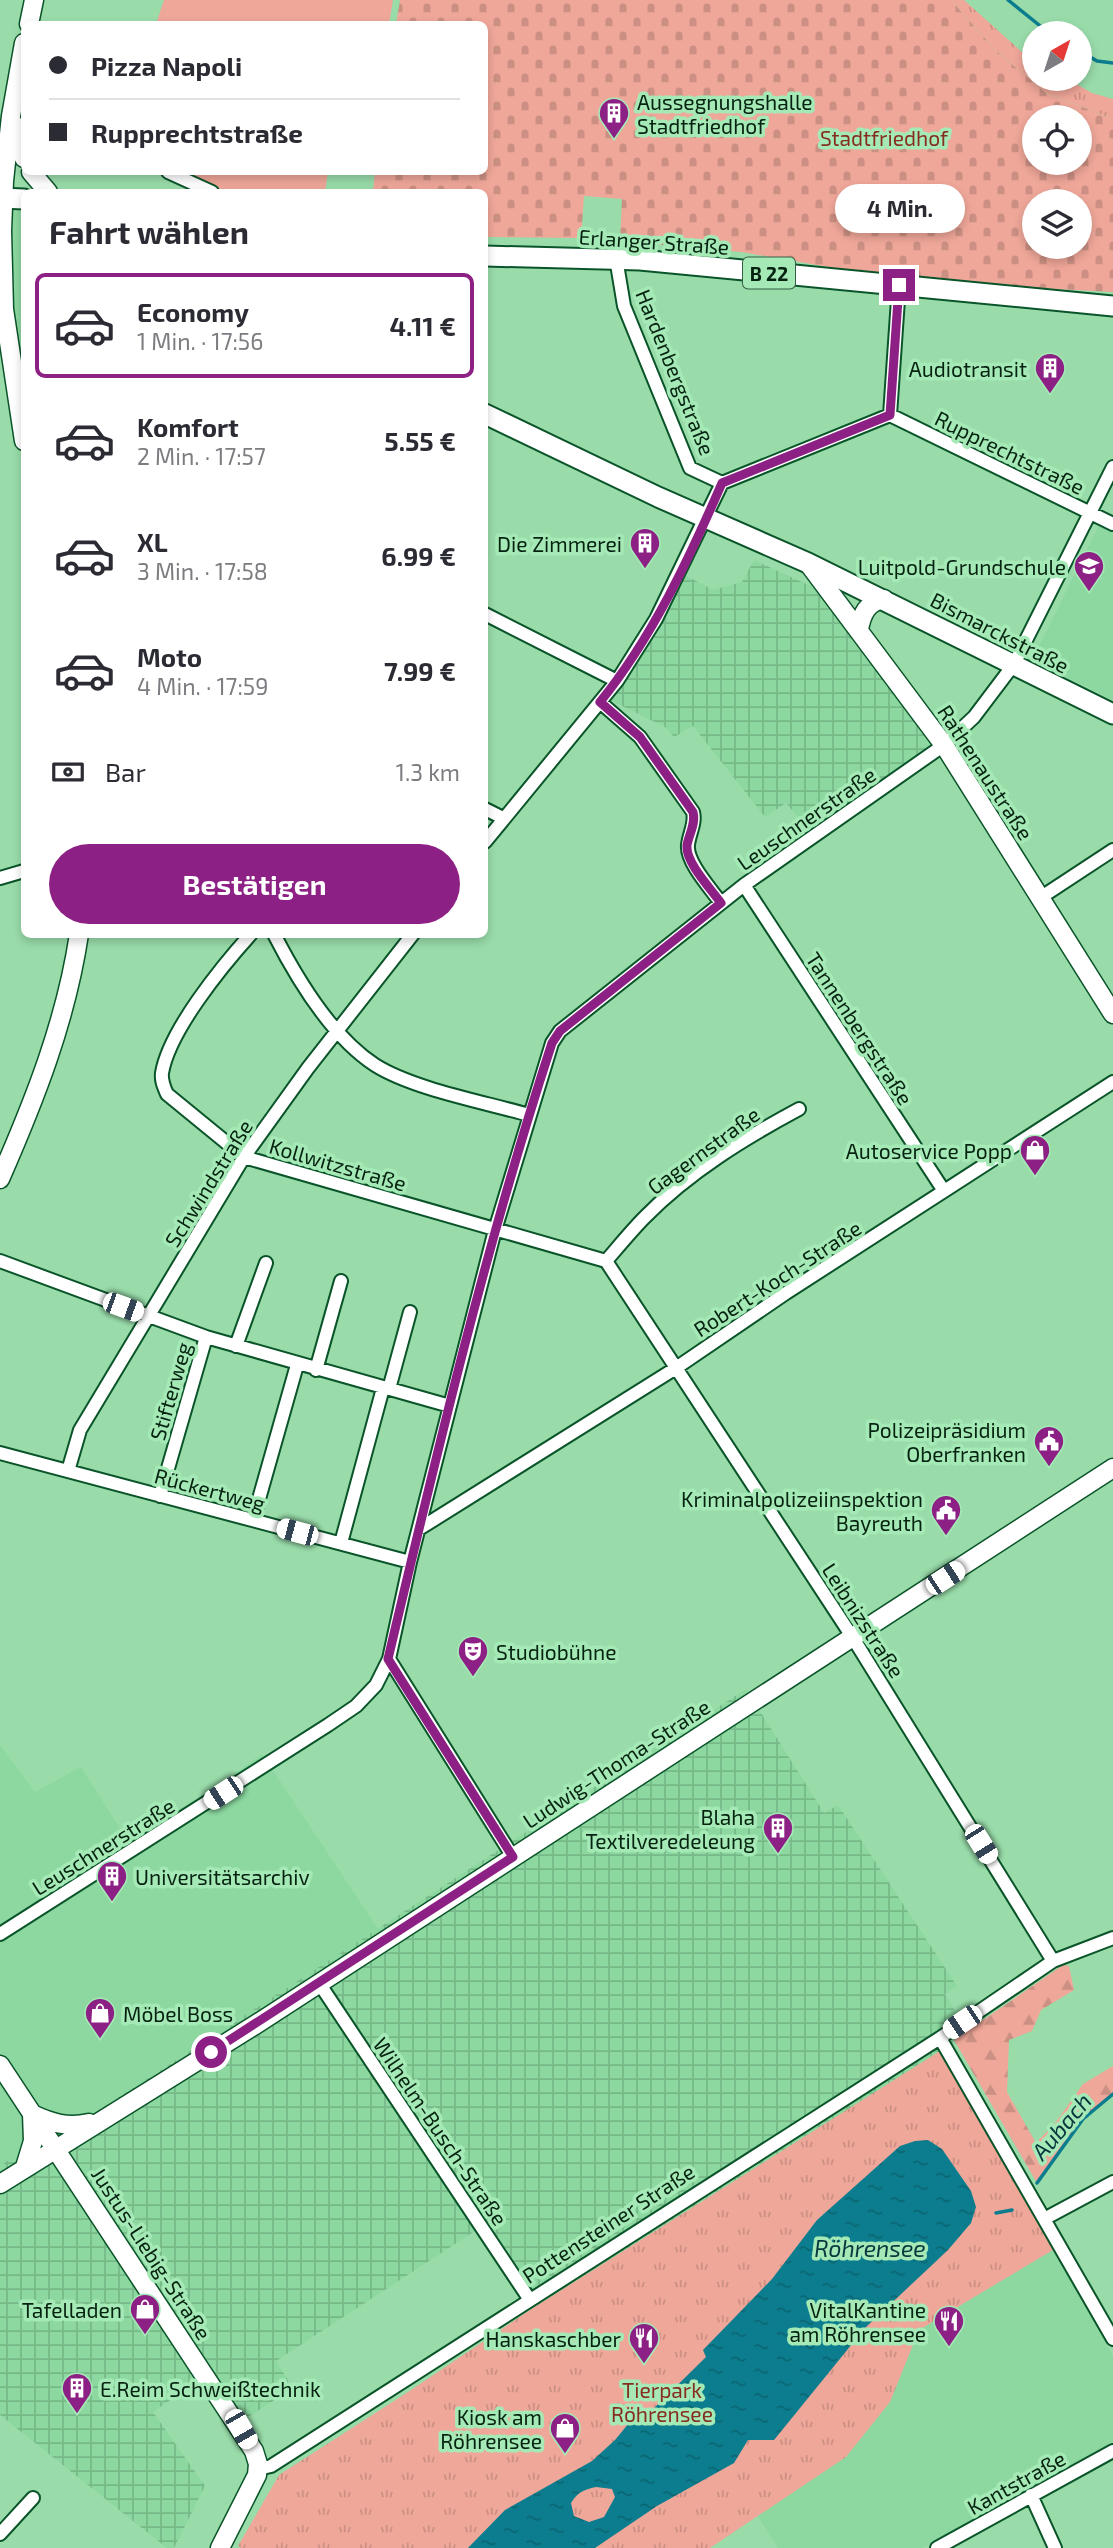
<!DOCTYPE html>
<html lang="de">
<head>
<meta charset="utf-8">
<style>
  :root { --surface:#fff; --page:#f2f2f3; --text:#2b2b33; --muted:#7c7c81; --line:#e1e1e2; --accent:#8d2084 }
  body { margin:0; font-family:"Exo 2",sans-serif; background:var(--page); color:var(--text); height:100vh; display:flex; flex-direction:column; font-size:26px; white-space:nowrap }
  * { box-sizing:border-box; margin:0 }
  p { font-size:23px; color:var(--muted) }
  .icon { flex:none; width:38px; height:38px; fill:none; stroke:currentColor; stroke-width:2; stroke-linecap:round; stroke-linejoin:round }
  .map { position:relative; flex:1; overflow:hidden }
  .side { position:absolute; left:21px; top:189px; width:467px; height:749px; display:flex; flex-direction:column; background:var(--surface); border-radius:10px; box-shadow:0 4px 10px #0003 }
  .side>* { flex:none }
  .banner { position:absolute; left:21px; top:21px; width:467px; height:154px; border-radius:10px; box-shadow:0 4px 10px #0003; display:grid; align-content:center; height:154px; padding:0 28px; background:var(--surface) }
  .needle { width:46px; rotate:39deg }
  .controls { position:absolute; left:1022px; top:21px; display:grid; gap:14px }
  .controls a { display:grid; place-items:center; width:70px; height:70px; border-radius:50%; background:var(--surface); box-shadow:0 4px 10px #0003; font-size:35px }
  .end { position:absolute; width:32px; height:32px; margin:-16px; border:9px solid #8d2084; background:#fff; box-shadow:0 0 0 4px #fff }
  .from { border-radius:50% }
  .bubble { position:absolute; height:49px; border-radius:24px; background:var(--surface); box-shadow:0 4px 10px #0003; font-size:23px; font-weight:700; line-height:49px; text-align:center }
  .car { position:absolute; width:21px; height:42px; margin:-21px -10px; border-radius:9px; box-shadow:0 0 5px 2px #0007; background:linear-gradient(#fff 24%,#345 0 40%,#fff 0 76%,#345 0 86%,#fff 0) }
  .banner b { display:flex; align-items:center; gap:24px; height:66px; font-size:26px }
  .banner b+b { border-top:2px solid var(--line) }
  .banner i { width:18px; height:18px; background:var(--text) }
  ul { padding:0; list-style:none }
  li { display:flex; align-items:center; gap:21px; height:105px; margin:0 14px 10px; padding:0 14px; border:4px solid transparent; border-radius:10px }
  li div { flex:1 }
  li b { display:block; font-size:26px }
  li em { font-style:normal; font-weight:700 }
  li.active { border-color:var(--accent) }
  li>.icon { width:63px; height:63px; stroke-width:1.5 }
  h2 { padding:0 28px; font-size:32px; line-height:84px }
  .pay { display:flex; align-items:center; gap:18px; height:77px; padding:0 28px; font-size:26px }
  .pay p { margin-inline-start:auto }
  .primary-button { display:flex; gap:14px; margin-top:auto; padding:14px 28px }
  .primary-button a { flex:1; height:80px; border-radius:42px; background:var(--accent); color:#fff; font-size:28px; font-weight:700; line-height:80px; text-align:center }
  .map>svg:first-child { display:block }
</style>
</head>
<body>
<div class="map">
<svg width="1113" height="2548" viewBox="0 0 1113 2548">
  <defs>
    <pattern id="industrial-grid" width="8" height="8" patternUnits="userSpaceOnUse" patternTransform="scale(1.75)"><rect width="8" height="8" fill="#8cd8a0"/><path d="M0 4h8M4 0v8" fill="none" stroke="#77b989"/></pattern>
    <pattern id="grass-tufts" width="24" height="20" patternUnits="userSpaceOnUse" patternTransform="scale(1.75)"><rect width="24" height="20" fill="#efa799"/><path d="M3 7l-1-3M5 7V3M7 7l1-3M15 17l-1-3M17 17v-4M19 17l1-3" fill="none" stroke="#cb8f83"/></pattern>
    <pattern id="forest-firs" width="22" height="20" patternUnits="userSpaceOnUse" patternTransform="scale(1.75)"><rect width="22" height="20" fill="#efa799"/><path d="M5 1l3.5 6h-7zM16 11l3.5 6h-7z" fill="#cb8f83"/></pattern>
    <pattern id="cemetery-stones" width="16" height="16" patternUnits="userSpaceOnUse" patternTransform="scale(1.75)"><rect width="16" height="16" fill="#efa799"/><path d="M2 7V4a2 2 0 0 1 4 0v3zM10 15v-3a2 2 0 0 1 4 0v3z" fill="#cb8f83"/></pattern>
    <pattern id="water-ripples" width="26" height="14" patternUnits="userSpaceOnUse" patternTransform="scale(1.75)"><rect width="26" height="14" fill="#0c7d8e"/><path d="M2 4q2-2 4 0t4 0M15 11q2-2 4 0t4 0" fill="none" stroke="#0a6673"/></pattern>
  </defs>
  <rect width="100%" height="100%" fill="#99dcaa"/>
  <!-- built -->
  <path fill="#8cd8a0" d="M7,211H24V390L10,305Z
    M1101,521L1113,526V700L1032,660Z
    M0,1745L35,1792L81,1767L128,1841L214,1788L262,1754L378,1929L79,2123L21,2151L0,2166Z
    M1053,2250L1113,2356V2443L923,2548H778L757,2515L846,2457L890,2402L919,2330Z"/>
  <!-- industrial -->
  <path fill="url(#industrial-grid)" d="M754,560L824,592L935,744L809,830L786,803L765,817L693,726L674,737L665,727L608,699L683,574L713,590L742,582Z
    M746,1689L824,1813L838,1805L957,1986L945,1994L967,2031L940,2051L530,2310L475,2231L276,2361L293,2388L242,2421L210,2373L153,2412L205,2486L174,2548H167L0,2415V2166L21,2151L79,2123Z"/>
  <!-- grass -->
  <path fill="url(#grass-tufts)" d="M951,0H964L1024,54L1034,60V79H1067L1092,93L1113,99V119L1046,93L995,50Z
    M940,2051L1053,2250L919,2330L890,2402L846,2457L710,2548H241L238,2546L279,2475L411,2390L530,2310Z"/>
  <!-- forest -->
  <path fill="url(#forest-firs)" d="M1063,1965L1069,1966L1074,1990L1041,2010L1032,2031L1009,2040L1007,2092L1036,2143L1056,2122L1083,2084L1113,2066V2094L1083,2119L1037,2183L954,2040Z"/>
  <!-- cemetery -->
  <path fill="url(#cemetery-stones)" fill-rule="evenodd" d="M400,0H951L995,50L1046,93L1113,119V292L915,282L741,252L620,241L622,199L584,196L581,238L485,237V192H373L375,172H485V24H396ZM1034,117H1080V163H1034ZM1034,201H1080V247H1034Z"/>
  <!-- garden -->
  <path fill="#efa799" d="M164,0H393L389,24H156Z
    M181,172H328L325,192H228Z"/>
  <!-- water -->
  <path fill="url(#water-ripples)" fill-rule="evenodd" d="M928,2140L942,2149L971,2191L976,2207L971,2223L948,2250L865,2328L774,2440H748L734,2463L657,2506L595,2548H468L505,2510L592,2461L615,2440L638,2412L645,2417L706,2357L703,2350L772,2279L817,2220L900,2146L915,2141ZM596,2487L612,2489L615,2497L604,2517L589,2522L574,2516L571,2503C578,2492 583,2490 596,2487Z"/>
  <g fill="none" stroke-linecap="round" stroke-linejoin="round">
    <!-- stream -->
    <path stroke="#0c7d8e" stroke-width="3.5" d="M1008,0L1049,33
      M1080,51L1097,61L1113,63
      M1037,2183L1083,2119L1113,2094
      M996,2213L1012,2210"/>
    <!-- street casing -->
    <g stroke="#0a5429" stroke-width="16">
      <path id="street" d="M168,172L212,192
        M616,258L624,306L690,468L722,483
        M890,415L899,285
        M485,614L617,681
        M600,702L640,737L693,812C696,823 689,834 688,845C686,862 711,889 721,903
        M485,809L503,818
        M485,842L617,681L656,619L722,483L890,415L1113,524
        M0,878L24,871
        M744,885L944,1191
        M1040,898L1113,850
        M251,934C222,966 169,1031 162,1073C161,1081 164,1087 167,1094L244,1157L606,1261L853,1638L1053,1961
        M274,934C297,979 332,1037 375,1065C413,1089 484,1102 529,1115
        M0,1261L206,1337L450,1406
        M606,1261C619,1246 632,1230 645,1217C689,1172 745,1138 799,1109
        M236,1346L266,1263
        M316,1370L341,1281
        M389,1389L410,1312
        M0,1453L410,1562
        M68,1471L80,1430L244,1157L308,1068L413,934
        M160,1496L206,1337
        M253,1520L297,1365
        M419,1529L676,1368L786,1293L1113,1082
        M341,1543L383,1388
        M389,1659L513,1857
        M0,1934L328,1725L356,1706L376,1685L389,1659L410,1562L495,1230L552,1043L560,1031L744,885L944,745L974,717L1014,664L1113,467
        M319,1983L530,2300
        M940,2038L1113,2339
        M1044,2219L1113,2182
        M258,2469L271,2466L940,2038L1053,1961L1113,1938
        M1031,2495L1055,2548
        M0,2534L33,2498
        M937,2548L1113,2451"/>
    </g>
    <!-- secondary casing -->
    <g stroke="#0a5429" stroke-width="21">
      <path id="secondary" d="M29,24L34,0
        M24,43L11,116L4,181L2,231L4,309L24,441
        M13,123L24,158
        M31,172L48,192
        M808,563L944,745L1113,1014
        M859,629C862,614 867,602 884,599
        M0,1179C35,1099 66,1021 79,934
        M0,2065L254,2451L258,2464L257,2475L220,2548
        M32,2114C51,2123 68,2128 89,2123
        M25,2167L33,2141L32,2114
        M0,2184L255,2025L1113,1468"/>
    </g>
    <!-- primary casing -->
    <g stroke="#0a5429" stroke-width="23">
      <path id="primary" d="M0,198L24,199
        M485,256L640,260L1113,306
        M485,414L658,497L808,563L1113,714"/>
    </g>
    <!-- street -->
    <use href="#street" stroke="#fff" stroke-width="12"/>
    <!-- secondary -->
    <use href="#secondary" stroke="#fff" stroke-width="18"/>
    <!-- primary -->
    <use href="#primary" stroke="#fff" stroke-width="19"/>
  </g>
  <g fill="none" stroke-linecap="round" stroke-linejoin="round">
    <!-- route -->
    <path stroke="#8d2084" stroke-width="9" d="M211,2052L513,1857L388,1659C437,1452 486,1245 552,1043L560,1031L721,903C711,889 685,862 687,845C689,834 696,824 693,812L640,737L600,702C652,638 689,559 722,483L890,415L899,285"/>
  </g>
  <!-- icons -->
  <defs>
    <g id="building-pin" transform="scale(1.575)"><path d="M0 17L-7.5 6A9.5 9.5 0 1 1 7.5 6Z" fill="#8d2084" stroke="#a5eab6"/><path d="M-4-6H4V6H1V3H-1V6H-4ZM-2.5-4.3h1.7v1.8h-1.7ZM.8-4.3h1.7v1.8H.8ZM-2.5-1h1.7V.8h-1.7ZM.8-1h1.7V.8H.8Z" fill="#fff"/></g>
    <g id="school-pin" transform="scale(1.575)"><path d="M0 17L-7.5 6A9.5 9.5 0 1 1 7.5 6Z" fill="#8d2084" stroke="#a5eab6"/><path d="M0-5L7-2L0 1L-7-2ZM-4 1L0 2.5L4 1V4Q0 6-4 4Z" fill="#fff"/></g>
    <g id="shop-pin" transform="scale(1.575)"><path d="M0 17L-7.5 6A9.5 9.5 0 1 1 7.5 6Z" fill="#8d2084" stroke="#a5eab6"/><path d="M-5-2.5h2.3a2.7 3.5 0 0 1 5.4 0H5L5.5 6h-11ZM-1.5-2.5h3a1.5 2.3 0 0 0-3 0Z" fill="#fff"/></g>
    <g id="civic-pin" transform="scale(1.575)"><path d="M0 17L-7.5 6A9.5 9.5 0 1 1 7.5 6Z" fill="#8d2084" stroke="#a5eab6"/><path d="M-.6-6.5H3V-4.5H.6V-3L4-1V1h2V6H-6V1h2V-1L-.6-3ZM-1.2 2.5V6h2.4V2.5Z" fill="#fff"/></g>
    <g id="theatre-pin" transform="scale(1.575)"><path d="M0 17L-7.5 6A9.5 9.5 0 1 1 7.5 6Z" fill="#8d2084" stroke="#a5eab6"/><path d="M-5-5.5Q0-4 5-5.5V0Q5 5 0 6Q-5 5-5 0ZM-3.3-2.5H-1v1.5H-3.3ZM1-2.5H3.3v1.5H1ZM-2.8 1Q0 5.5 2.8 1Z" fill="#fff"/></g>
    <g id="restaurant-pin" transform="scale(1.575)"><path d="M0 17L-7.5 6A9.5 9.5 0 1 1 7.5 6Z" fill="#8d2084" stroke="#a5eab6"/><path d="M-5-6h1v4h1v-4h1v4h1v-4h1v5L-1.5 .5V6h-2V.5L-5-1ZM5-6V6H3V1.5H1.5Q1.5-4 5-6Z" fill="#fff"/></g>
  </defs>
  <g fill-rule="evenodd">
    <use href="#building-pin" x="614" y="113"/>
    <use href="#building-pin" x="1050" y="368"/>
    <use href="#building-pin" x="645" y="543"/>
    <use href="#school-pin" x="1089" y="566"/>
    <use href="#shop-pin" x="1035" y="1150"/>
    <use href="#civic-pin" x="1049" y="1441"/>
    <use href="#civic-pin" x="946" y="1510"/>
    <use href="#theatre-pin" x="473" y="1651"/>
    <use href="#building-pin" x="778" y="1828"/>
    <use href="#building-pin" x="112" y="1876"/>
    <use href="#shop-pin" x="100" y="2013"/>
    <use href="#shop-pin" x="145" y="2309"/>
    <use href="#restaurant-pin" x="949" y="2321"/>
    <use href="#restaurant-pin" x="644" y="2338"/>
    <use href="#building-pin" x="77" y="2388"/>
    <use href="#shop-pin" x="565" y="2428"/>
  </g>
  <g text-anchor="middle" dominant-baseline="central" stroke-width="7" stroke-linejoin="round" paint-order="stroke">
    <!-- shield labels -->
    <rect fill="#a5eab6" stroke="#365e42" stroke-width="2" x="743" y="257.5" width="52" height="31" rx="5"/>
    <g font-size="19" font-weight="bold" fill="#062210">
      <text x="769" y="273">B 22</text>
    </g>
    <!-- poi labels -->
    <g font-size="21" fill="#062210" stroke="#a5eab6" text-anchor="end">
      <text x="637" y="101" text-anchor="start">Aussegnungshalle<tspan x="637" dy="24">Stadtfriedhof</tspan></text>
      <text x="1027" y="368">Audiotransit</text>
      <text x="622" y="543">Die Zimmerei</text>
      <text x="1066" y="566">Luitpold-Grundschule</text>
      <text x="1012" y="1150">Autoservice Popp</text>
      <text x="1026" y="1429">Polizeipräsidium<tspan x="1026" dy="24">Oberfranken</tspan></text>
      <text x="923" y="1498">Kriminalpolizeiinspektion<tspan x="923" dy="24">Bayreuth</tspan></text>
      <text x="496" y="1651" text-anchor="start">Studiobühne</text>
      <text x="755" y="1816">Blaha<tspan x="755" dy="24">Textilveredeleung</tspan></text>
      <text x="135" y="1876" text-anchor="start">Universitätsarchiv</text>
      <text x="123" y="2013" text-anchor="start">Möbel Boss</text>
      <text x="122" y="2309">Tafelladen</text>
      <text x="926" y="2309">VitalKantine<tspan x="926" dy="24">am Röhrensee</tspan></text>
      <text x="621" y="2338">Hanskaschber</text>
      <text x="100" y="2388" text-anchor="start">E.Reim Schweißtechnik</text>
      <text x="542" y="2416">Kiosk am<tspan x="542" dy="24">Röhrensee</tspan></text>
    </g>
    <!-- park labels -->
    <g font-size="21" fill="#852e20" stroke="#a5eab6">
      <text x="884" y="137">Stadtfriedhof</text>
      <text x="662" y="2389">Tierpark<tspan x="662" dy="24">Röhrensee</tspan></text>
    </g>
    <!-- street labels -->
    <g font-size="21" fill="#062210" stroke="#a5eab6">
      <text transform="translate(654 241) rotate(4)">Erlanger Straße</text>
      <text transform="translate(676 372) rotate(68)">Hardenbergstraße</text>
      <text transform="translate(1010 452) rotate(26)">Rupprechtstraße</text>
      <text transform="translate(1000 632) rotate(27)">Bismarckstraße</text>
      <text transform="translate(986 772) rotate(57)">Rathenaustraße</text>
      <text transform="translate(806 818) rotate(-35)">Leuschnerstraße</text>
      <text transform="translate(860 1028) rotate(57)">Tannenbergstraße</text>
      <text transform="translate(703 1150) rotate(-36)">Gagernstraße</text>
      <text transform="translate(338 1164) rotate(16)">Kollwitzstraße</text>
      <text transform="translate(208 1183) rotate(-58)">Schwindstraße</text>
      <text transform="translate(777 1278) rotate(-33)">Robert-Koch-Straße</text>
      <text transform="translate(170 1391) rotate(-74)">Stifterweg</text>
      <text transform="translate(210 1489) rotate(15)">Rückertweg</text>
      <text transform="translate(864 1620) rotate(57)">Leibnizstraße</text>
      <text transform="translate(616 1763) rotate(-33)">Ludwig-Thoma-Straße</text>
      <text transform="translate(103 1846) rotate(-32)">Leuschnerstraße</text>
      <text transform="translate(441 2131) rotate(56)">Wilhelm-Busch-Straße</text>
      <text transform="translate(608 2223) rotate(-33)">Pottensteiner Straße</text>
      <text transform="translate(152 2253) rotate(57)">Justus-Liebig-Straße</text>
      <text transform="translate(1016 2482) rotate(-29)">Kantstraße</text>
    </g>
    <!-- water labels -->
    <g font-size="23" font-style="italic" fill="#08363e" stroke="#a5eab6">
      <text transform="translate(1061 2126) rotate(-50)">Aubach</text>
      <text x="870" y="2248">Röhrensee</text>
    </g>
  </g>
</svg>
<div class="controls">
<a><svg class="needle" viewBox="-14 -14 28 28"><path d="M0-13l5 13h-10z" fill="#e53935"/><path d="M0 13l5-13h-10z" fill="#7c7c81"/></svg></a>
<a><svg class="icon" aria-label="locate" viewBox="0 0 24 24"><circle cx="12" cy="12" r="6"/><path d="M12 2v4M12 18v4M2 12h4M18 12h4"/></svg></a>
<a><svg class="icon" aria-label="layers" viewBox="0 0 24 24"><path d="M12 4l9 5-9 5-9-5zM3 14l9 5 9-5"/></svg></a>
</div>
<i class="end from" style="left:211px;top:2052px"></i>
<i class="end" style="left:899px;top:285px"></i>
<div class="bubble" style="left:835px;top:184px;width:130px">4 Min.</div>
<i class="car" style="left:123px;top:1307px;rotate:110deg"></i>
<i class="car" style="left:297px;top:1532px;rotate:285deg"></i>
<i class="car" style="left:945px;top:1578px;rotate:57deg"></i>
<i class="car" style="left:223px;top:1793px;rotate:237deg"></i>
<i class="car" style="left:981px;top:1844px;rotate:148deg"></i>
<i class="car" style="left:962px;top:2022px;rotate:236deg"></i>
<i class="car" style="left:241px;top:2429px;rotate:150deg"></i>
<div class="banner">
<b><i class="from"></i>Pizza Napoli</b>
<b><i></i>Rupprechtstraße</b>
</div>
<section class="side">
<h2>Fahrt wählen</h2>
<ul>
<li class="active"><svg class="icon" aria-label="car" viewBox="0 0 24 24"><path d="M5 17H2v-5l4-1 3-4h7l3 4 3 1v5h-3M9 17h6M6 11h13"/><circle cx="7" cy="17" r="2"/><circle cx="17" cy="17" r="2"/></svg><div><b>Economy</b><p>1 Min. · 17:56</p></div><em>4.11 €</em></li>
<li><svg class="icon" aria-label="car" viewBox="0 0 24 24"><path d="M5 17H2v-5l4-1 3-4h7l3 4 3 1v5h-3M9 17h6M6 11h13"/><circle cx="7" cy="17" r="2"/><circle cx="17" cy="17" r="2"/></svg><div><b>Komfort</b><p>2 Min. · 17:57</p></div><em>5.55 €</em></li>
<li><svg class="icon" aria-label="car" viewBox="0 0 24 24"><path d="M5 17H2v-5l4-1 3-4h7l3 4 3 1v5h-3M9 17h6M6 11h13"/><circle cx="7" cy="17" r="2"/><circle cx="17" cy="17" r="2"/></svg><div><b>XL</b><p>3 Min. · 17:58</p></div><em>6.99 €</em></li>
<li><svg class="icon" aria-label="car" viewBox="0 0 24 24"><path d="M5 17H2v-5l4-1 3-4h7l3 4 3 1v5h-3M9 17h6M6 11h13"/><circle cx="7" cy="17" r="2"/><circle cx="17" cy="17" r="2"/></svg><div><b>Moto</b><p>4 Min. · 17:59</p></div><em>7.99 €</em></li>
</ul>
<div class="pay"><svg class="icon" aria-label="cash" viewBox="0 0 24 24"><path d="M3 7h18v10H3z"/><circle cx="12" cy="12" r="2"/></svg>Bar<p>1.3 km</p></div>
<div class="primary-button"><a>Bestätigen</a></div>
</section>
</div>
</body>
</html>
